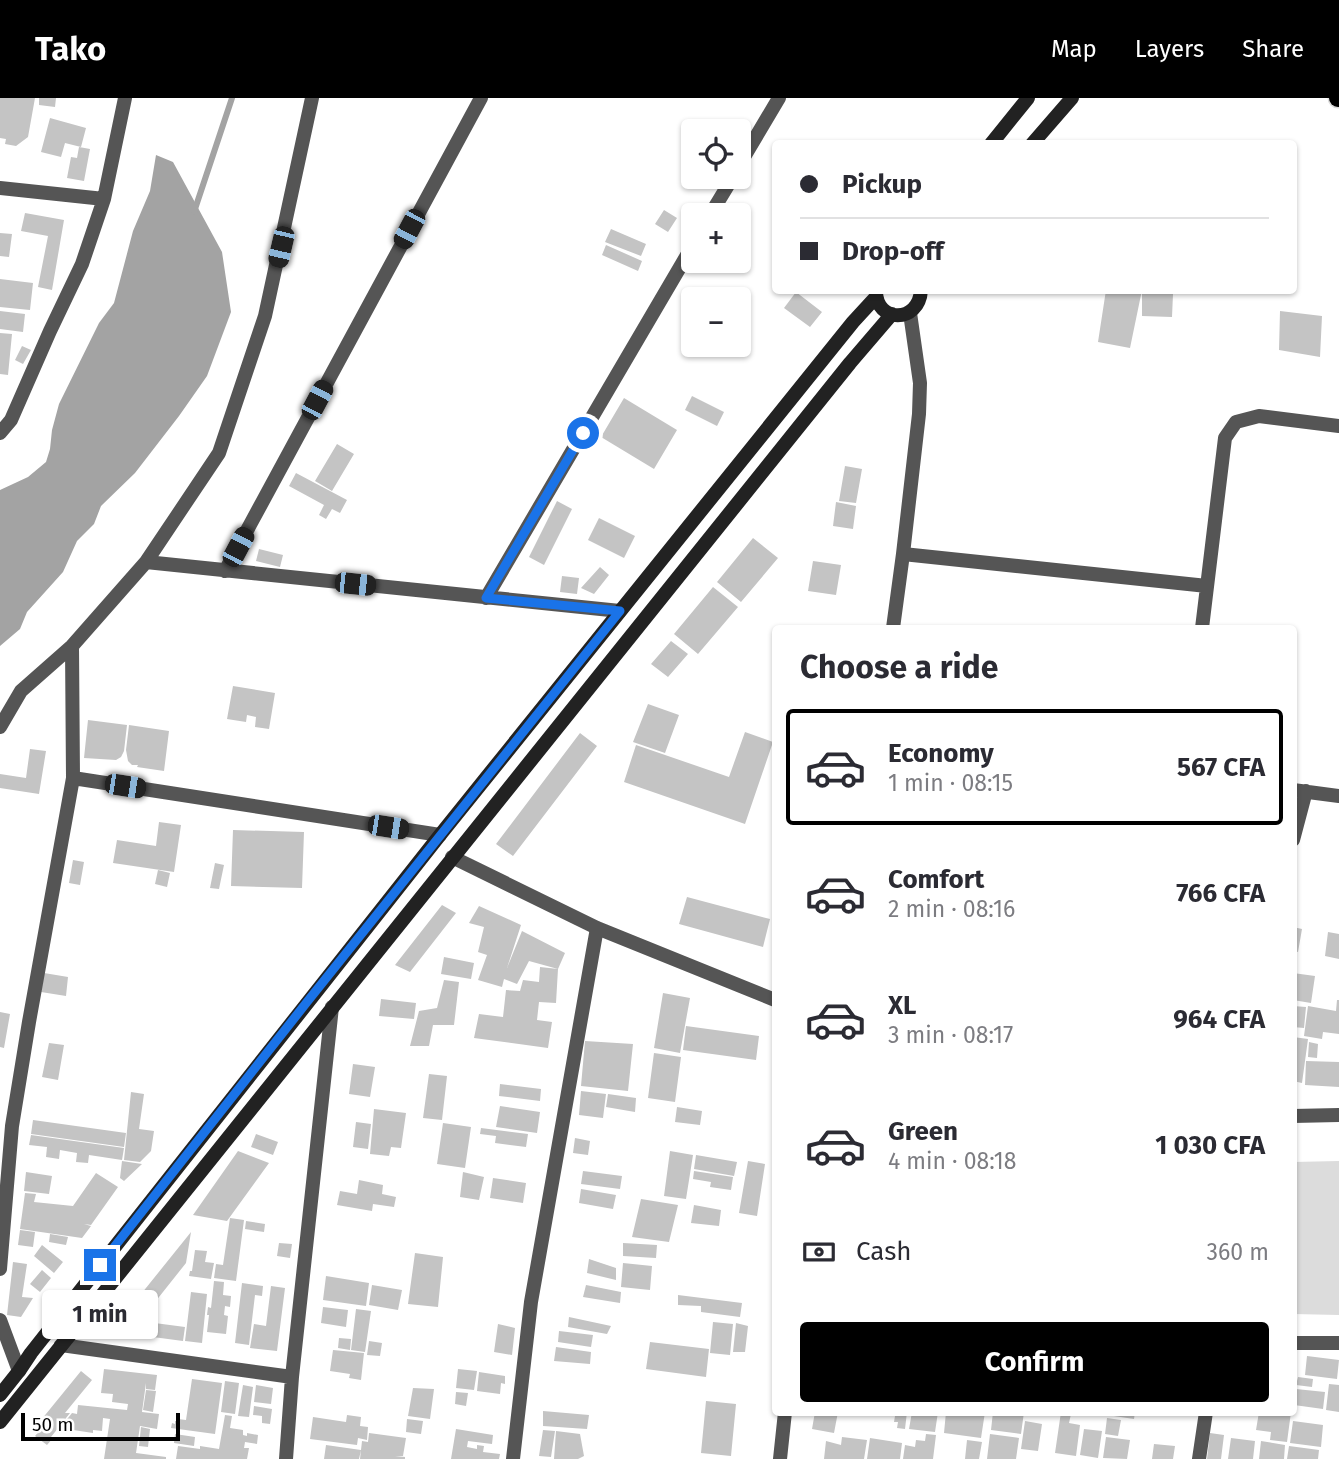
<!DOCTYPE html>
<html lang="en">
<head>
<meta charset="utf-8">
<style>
  :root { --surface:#fff; --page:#f7f7f7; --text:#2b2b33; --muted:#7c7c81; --line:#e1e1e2; --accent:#000 }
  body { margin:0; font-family:"Fira Sans",sans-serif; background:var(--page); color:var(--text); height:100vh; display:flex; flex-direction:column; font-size:26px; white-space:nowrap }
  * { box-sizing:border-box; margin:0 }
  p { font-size:23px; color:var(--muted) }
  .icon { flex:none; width:38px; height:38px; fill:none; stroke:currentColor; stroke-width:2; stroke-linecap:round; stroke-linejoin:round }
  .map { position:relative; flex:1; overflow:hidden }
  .side { position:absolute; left:772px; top:527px; width:525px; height:791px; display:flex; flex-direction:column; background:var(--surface); border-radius:7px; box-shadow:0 2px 5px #0004 }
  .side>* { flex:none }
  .top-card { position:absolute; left:772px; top:42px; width:525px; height:154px; border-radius:7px; box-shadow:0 2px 5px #0004; display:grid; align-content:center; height:154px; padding:0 28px; background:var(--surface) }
  .buttons { position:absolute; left:681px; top:21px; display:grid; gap:14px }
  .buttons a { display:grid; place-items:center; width:70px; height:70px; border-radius:7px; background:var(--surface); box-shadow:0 2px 5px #0004; font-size:35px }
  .scale { position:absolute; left:21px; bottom:18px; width:159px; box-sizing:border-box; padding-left:7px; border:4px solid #000; border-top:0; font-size:19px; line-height:24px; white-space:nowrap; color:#000; -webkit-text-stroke:5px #fff; paint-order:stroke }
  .end { position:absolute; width:32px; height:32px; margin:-16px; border:9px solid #1a73e8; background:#fff; box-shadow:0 0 0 4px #fff }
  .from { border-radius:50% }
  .bubble { position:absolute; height:49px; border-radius:7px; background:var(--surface); box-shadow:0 2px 5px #0004; font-size:23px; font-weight:700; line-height:49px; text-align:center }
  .car { position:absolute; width:21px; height:42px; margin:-21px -10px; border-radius:9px; box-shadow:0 0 5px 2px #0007; background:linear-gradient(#222 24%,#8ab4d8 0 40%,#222 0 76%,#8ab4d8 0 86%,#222 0) }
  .top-card b { display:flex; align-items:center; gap:24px; height:66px; font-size:26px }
  .top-card b+b { border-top:2px solid var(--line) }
  .top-card i { width:18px; height:18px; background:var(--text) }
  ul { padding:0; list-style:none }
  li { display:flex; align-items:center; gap:21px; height:116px; margin:0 14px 10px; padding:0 14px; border:4px solid transparent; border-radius:7px }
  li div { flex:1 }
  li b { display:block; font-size:26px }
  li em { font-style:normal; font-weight:700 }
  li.current { border-color:var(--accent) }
  li>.icon { width:63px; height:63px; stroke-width:1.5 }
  h2 { padding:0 28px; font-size:32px; line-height:84px }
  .pay { display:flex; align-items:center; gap:18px; height:77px; padding:0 28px; font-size:26px }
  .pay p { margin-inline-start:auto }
  .action { display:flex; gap:14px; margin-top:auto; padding:14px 28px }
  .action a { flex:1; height:80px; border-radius:7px; background:var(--accent); color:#fff; font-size:28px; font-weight:700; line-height:80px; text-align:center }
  header { display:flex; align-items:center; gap:42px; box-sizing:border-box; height:98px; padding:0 35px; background:var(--accent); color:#fff }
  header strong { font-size:33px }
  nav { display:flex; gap:38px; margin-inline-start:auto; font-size:24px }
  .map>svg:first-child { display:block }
</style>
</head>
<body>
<header>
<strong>Tako</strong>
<nav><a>Map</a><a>Layers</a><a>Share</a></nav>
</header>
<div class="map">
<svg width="1339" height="1361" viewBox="0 0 1339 1361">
  <rect width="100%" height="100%" fill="#fff"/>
  <!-- green -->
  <path fill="#dcdcdc" d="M1339,1063V1217L1293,1216V1064Z"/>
  <!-- water -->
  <path fill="#a3a3a3" d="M156,57L173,64L222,154L231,214L207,278L179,318L135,375L101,408L94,426L77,443L63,474L27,514L20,531L0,548V392L28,379L46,364L50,351L52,332L59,306L99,225L114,205L133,133L150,93Z"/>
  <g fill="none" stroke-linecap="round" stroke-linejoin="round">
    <!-- stream -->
    <path stroke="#a3a3a3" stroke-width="6" d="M194,114L232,0"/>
  </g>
  <!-- building -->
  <path fill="#c4c4c4" d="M0,0H35L28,39L16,48L5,46L6,41L0,40Z
    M39,0H56L55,9L39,7Z
    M50,20L86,30L81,49L65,45L61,59L41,54Z
    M79,49L90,51L84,83L67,80L71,59L77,60Z
    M664,112L677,120L668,134L655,126Z
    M25,115L64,122L52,192L38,189L48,138L21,133Z
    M611,131L646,146L641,158L605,144Z
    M0,135L12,136L9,159L0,158Z
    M606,147L642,163L638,173L602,157Z
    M0,181L33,185L30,212L0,209Z
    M1106,192H1142L1130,250L1098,244Z
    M796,194L822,214L810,229L784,210Z
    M1142,195L1173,196L1172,219L1142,218Z
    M0,213L25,216L23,234L0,231Z
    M1280,213L1322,218L1320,259L1279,252Z
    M0,235L12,236L8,277L0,276Z
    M22,248L31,252L23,266L15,262Z
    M692,298L724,314L717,328L685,312Z
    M624,300L677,332L654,371L601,339Z
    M337,346L354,356L332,393L315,383Z
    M845,368L862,371L856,405L839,403Z
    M296,375L347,402L340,415L332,411L326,421L319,417L324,407L289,388Z
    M557,403L572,411L544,467L529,459Z
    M836,404L856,408L853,431L833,428Z
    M599,420L635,438L624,460L588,442Z
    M753,440L778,460L741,504L717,484Z
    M259,451L283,457L280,469L256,463Z
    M813,463L841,467L836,497L808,493Z
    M600,469L609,477L594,496L581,490Z
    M562,478L579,480L577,496L560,494Z
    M713,489L738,509L698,556L674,536Z
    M671,543L688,556L668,579L651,566Z
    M233,588L275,595L269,631L255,629L256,619L247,617L246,624L227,621Z
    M648,606L679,617L665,655L633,644Z
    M88,622L127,627L124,653L121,659L116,662L84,660Z
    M129,627L169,633L164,673L137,669L138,667H132L128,663L126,652Z
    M745,634L773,644L745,726L624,684L636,647L729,679Z
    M580,635L597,648L513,758L496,746Z
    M30,651L46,653L39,696L0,690V676L26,680Z
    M159,724L181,727L174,774L113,765L117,742L156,748Z
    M233,732L304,734L302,790L231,788Z
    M73,762L84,764L80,787L69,785Z
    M215,765L224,767L219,791L210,790Z
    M158,772L170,775L167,789L155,786Z
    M687,799L770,821L763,849L679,826Z
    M442,807L456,815L410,874L395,867Z
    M479,808L521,827L507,870L522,833L565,855L558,871L556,905L539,904L537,922L552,924L548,950L474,940L479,916L503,919L506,892L520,893L523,882L539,884L540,869L558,871L529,863L517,886L504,881L502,889L478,882L487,857L478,854L484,829L469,825Z
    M1293,829L1302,831L1298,854L1293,853Z
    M1328,834L1339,836V861L1325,858Z
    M444,859L474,865L471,881L441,876Z
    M44,875L68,879L66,898L41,894Z
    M1293,875L1315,878L1311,905L1293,902Z
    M444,882L459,884L454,927H433L429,948H410L419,913L437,910Z
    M663,895L690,900L680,955L654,950Z
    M381,901L416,905L414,921L379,918Z
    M1337,902H1339V936L1323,934L1322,941L1304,938L1308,908L1336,913Z
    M1293,908L1306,909L1304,930L1293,929Z
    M0,914L10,916L4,950L0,949Z
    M686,928L759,938L756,962L683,952Z
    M1293,939L1308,941L1302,985L1293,983Z
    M585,943L633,946L628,993L581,988Z
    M1309,944L1318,946L1317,960L1308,959Z
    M49,945L64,947L58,982L42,979Z
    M654,955L681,959L675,1004L648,1000Z
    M1306,963L1339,964V989L1305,987Z
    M353,966L375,969L370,999L349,996Z
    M429,976L447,978L442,1022L423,1020Z
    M500,986L541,991L540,1003L499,998Z
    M581,993L606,996L603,1020L579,1017Z
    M131,994L144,996L139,1031L154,1033L151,1053L140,1064L124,1062Z
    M608,996L636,1000L635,1014L606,1009Z
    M500,1008L540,1014L537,1035L496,1029Z
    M677,1009L702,1013L700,1027L675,1024Z
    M374,1011L406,1015L401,1050L391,1049L389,1058L370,1056Z
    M33,1022L126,1035L124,1049L31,1036Z
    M356,1024L371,1026L368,1051L353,1049Z
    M443,1025L471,1029L465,1070L437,1066Z
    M481,1030L528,1036L526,1049L495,1045L496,1038L480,1036Z
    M256,1036L278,1044L273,1057L251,1049Z
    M31,1037L124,1050L122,1062L89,1057L88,1065L76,1064L77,1055L60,1052L59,1061L46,1059L47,1049L29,1047Z
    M575,1040L590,1043L588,1057L573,1055Z
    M238,1053L269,1065L227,1123L193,1117Z
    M670,1053L693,1057L686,1101L664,1098Z
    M696,1057L737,1064L734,1078L694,1071Z
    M122,1063L142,1066L124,1083L120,1080Z
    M748,1063L765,1066L757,1118L739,1115Z
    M583,1073L622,1078L620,1091L581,1086Z
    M694,1073L733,1079L731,1092L710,1089L711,1084L693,1081Z
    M26,1074L52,1078L49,1096L24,1093Z
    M463,1074L484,1079L479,1102L460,1099Z
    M96,1075L118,1089L91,1127L84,1126L91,1128L82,1140L20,1131L25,1095L36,1096L34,1104L73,1108Z
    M493,1080L526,1085L523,1105L490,1100Z
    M359,1082L383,1087L382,1096L396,1099L394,1109L373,1106L372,1113L337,1107L340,1093L357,1096Z
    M581,1091L616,1097L613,1111L579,1105Z
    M641,1101L678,1107L669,1144L632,1139Z
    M694,1107L721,1112L719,1128L691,1125Z
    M230,1120L244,1122L236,1183L214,1180L216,1166L223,1167Z
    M246,1123L265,1126L264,1134L245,1131Z
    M20,1132L35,1134L33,1149L18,1147Z
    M191,1134L186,1165L132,1233L113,1231Z
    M50,1136L68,1139L66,1147L49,1144Z
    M279,1145L292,1146L290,1160L277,1158Z
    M623,1145L657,1147L656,1160L623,1158Z
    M42,1147L63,1164L54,1175L34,1158Z
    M195,1152L207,1153L205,1164L214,1165L211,1181L189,1178L190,1173H192Z
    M415,1155L443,1159L438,1209L408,1206Z
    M589,1161L616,1170V1182L587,1175Z
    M13,1164L27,1166L22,1199L33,1200L21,1219L7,1217Z
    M623,1165L652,1168L650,1192L621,1189Z
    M42,1172L51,1180L40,1194L30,1186Z
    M326,1178L369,1185L366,1208L323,1202Z
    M214,1183L224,1184L223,1197L231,1198L230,1209L225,1208L224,1217L228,1218L226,1236L207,1234L209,1217H207L208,1209L211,1210Z
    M242,1185L263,1188L262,1198L255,1197L249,1247L235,1245Z
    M372,1187L402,1192L398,1212L369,1207Z
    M586,1187L621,1194L620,1205L583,1199Z
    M271,1188L285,1190L277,1253L250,1250L254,1226L266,1228Z
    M191,1194L207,1196L202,1245L185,1243Z
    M678,1197L742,1205L740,1219L701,1214V1208L678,1207Z
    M323,1209L348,1212L346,1229L321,1225Z
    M356,1211L371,1213L365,1254L351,1252Z
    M569,1219L611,1228L607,1236L568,1229Z
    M147,1224L185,1229L183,1243L138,1237Z
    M713,1224L733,1226L730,1257L710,1255Z
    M736,1225L748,1228L745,1254H733Z
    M498,1226L515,1230L512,1257L494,1254Z
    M559,1233L593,1237L591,1249L558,1244Z
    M339,1240L351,1241L350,1252L338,1250Z
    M369,1243L382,1245L380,1258L367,1257Z
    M650,1244L709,1251L706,1279L646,1271Z
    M556,1249L591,1254L590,1266L554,1263Z
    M333,1252L364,1255L361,1282L349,1280L350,1276L330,1273Z
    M1307,1258L1339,1262L1337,1281L1305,1277Z
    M104,1271L157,1277L155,1292L146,1291V1285L142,1314L159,1316L157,1331L140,1328L136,1355L166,1359V1361H104L110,1321L103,1320L102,1333L93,1332V1335L60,1330L72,1315L77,1316L78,1307L127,1312L128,1306L112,1304L113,1296L101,1295Z
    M458,1271L477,1273L474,1292L456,1290Z
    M81,1273L92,1282L65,1315H70L51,1339L53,1340L47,1347L35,1338L41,1331L37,1327Z
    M479,1274L505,1278V1286L501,1285L500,1296L477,1293Z
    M1298,1279L1313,1281L1312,1289L1296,1287Z
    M192,1281L222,1285L215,1336L171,1330L172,1325L175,1326V1323H178V1321L186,1322Z
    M225,1283L239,1285L235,1316L221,1314Z
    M1329,1286L1339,1287V1314L1326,1312Z
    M243,1287L253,1289L249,1319L238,1318Z
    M256,1287L273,1290L271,1306L254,1304Z
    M413,1290L434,1291L430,1321L408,1318Z
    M1296,1291L1325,1294L1323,1311L1294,1307Z
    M146,1292L156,1293L153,1314L143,1312Z
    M456,1294L468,1295L466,1308L455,1306Z
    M706,1303L736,1306L731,1358L701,1355Z
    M254,1308L272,1311L270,1326L262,1325V1318L253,1317Z
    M543,1313L589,1317L587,1331L543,1328Z
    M815,1314H838L834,1335L812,1331Z
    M891,1314H907L905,1331L897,1330L898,1324H894L895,1318L891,1317Z
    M912,1314H938L935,1334L909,1331Z
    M946,1314H985L981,1340L944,1335Z
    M993,1314H1024L1021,1336L991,1332Z
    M1061,1314L1071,1316L1069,1325L1080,1327L1076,1358L1055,1355Z
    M1108,1314H1135L1134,1321L1107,1317Z
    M1259,1314H1291L1287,1344L1270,1342L1271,1334L1256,1332Z
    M225,1317L232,1318L230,1330L243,1332V1337L247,1338V1335L258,1337L257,1346L245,1344L244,1350H249L247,1361H176L178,1348L200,1351V1348L219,1351Z
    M347,1317L361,1319L360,1328L368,1329L367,1342L358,1340L357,1347L310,1341L313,1319L346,1324Z
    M1107,1320L1121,1322L1118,1338L1105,1336Z
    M407,1321L423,1323L421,1336L406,1334Z
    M1025,1323L1042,1326L1038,1353L1021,1351Z
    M1293,1323L1323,1327L1321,1349L1290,1345Z
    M141,1329L150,1331L148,1349L139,1348Z
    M456,1331L493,1337L492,1346L468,1343L467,1349L477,1351V1347L484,1348L483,1354L500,1356L499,1361H451Z
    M1084,1331L1102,1333L1098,1360L1080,1357Z
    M543,1332L555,1333L551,1359L539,1358Z
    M556,1333L580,1336L584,1358L578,1361H554Z
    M369,1335L406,1340L403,1358H395L405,1359V1361H360L362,1343L368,1344Z
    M1210,1335L1224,1337L1221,1361H1207Z
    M175,1336L195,1339L194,1348L174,1345Z
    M926,1336L936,1337L933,1361H903L905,1347L915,1349L916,1342L925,1343Z
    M990,1336L1019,1340L1016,1361H987Z
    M842,1339L867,1342L864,1361H824L826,1343L841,1347Z
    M1106,1339L1130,1342L1127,1361L1103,1360Z
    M870,1340L902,1345L900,1361H867Z
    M1231,1340L1255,1343L1253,1361H1228Z
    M967,1342L982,1344L979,1361H965Z
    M1261,1343L1285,1347L1284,1361H1259Z
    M1154,1346L1175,1348L1173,1361H1152Z
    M326,1347L361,1352L359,1361H324Z
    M1289,1348L1319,1352L1318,1361H1287Z"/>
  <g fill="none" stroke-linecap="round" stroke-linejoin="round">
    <!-- primary casing -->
    <g stroke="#dbdbdb" stroke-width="21">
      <path id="primary" d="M1338,0H1339"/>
    </g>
    <!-- street -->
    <path stroke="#555" stroke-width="14" d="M738,69L779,0
      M0,90L104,101
      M710,117L733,79
      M0,335L11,322L50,233L82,166L104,101L125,0
      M903,456L1207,488
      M146,464L620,513
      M225,473L481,0
      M486,500L693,147
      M893,530L903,456L919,316L920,285L910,215
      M1202,530L1225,340L1236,324L1259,318L1339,328
      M0,629L21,593L72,548L146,464L219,355L265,218L312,0
      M73,680L440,737
      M1293,692L1339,698
      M1293,742L1306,693
      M452,759L597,830L775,902
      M1293,1018L1339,1017
      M0,1171L12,1028L29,924L73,680L72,548
      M0,1222L19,1273
      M1293,1245H1339
      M61,1247L292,1279
      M286,1361L292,1279L332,909
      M513,1361L531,1204L597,830
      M780,1361L785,1314
      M1199,1361L1206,1314"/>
    <!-- secondary -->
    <path stroke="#222" stroke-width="14" d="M991,46L1028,0
      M1032,46L1072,0
      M876,193C876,225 919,226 921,192
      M0,1297L19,1273L31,1255L440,737L853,224L876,199
      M0,1324L850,265L892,216"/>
    <!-- primary -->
    <use href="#primary" stroke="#000" stroke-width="18"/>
  </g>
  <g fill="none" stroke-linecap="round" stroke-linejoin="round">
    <!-- route -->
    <path stroke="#1a73e8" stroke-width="9" d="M100,1167L307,904L620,513L486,500L583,335"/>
  </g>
</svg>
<div class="buttons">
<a><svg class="icon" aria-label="locate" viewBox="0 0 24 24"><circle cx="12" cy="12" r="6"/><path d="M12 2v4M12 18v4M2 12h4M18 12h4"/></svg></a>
<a>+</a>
<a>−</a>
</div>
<div class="scale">50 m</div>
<i class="end from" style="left:583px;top:335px"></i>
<i class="end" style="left:100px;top:1167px"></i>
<div class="bubble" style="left:42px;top:1192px;width:116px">1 min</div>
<i class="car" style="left:409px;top:131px;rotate:208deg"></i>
<i class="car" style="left:281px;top:149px;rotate:193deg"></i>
<i class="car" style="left:317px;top:302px;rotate:28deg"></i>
<i class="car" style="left:238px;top:449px;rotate:28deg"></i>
<i class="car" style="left:355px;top:486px;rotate:96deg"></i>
<i class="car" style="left:125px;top:688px;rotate:99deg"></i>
<i class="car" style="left:388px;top:729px;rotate:99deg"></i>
<div class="top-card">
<b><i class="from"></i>Pickup</b>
<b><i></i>Drop-off</b>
</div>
<section class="side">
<h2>Choose a ride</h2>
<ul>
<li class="current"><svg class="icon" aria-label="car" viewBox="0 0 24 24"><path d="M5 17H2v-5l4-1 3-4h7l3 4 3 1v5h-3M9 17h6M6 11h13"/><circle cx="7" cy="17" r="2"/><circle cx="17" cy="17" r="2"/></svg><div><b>Economy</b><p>1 min · 08:15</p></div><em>567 CFA</em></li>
<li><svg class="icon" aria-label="car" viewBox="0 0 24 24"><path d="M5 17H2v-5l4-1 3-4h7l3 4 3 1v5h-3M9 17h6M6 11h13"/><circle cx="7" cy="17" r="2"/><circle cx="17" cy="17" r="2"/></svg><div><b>Comfort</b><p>2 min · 08:16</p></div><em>766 CFA</em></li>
<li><svg class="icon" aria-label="car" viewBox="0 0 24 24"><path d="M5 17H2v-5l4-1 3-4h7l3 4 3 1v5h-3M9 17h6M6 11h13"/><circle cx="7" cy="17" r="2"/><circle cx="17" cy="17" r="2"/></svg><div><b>XL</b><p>3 min · 08:17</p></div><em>964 CFA</em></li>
<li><svg class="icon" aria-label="car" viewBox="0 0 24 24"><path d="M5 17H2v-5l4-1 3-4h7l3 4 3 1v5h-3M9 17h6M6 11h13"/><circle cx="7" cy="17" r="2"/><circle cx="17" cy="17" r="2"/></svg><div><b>Green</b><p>4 min · 08:18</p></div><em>1 030 CFA</em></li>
</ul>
<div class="pay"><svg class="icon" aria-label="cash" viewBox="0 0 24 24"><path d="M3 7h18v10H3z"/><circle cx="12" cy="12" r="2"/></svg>Cash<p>360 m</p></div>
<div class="action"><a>Confirm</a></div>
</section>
</div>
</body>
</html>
